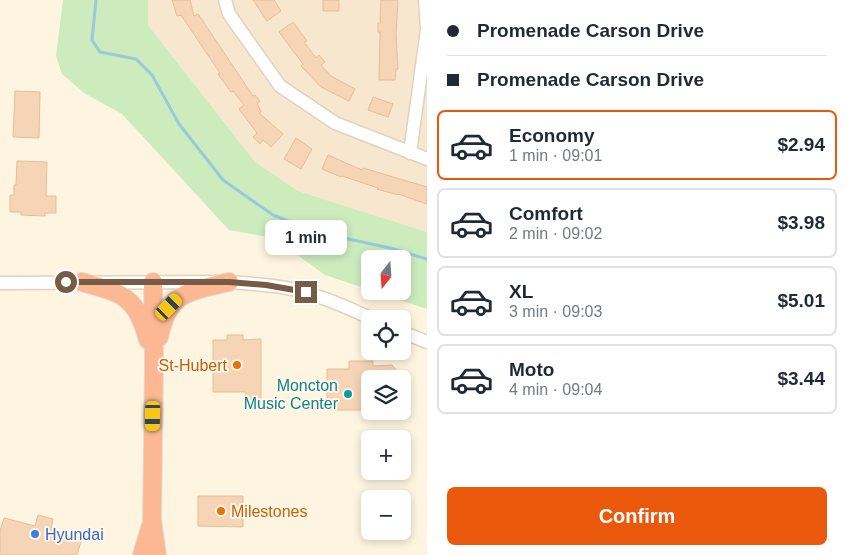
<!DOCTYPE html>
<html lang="en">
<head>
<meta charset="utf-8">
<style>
  :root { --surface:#fff; --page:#f2f2f3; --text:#1f2937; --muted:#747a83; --line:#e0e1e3; --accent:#ea580c }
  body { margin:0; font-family:Arial,sans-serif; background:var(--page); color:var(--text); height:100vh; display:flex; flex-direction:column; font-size:19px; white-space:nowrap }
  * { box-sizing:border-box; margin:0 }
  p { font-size:16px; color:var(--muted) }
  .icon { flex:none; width:28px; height:28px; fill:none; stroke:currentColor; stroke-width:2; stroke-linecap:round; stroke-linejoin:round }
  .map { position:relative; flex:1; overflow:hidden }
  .panel { display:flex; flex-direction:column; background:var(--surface); width:420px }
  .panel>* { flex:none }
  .top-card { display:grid; align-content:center; height:110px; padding:0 20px; background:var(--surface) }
  .needle { width:32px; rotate:197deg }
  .controls { position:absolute; left:361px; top:250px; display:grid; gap:10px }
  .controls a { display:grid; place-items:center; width:50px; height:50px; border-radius:8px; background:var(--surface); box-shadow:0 2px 8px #0003; font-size:25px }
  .end { position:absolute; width:22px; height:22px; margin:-11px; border:6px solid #765c46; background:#fff; box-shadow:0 0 0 2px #fff }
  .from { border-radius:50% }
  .bubble { position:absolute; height:35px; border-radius:8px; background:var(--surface); box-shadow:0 2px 8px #0003; font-size:16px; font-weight:800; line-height:35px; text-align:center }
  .car { position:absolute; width:15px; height:30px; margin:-15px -8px; border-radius:6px; box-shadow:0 0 4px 1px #0007; background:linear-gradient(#f5c518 24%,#345 0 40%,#f5c518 0 76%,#345 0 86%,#f5c518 0) }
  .top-card b { display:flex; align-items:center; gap:18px; height:48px; font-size:19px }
  .top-card b+b { border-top:1px solid var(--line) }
  .top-card i { width:12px; height:12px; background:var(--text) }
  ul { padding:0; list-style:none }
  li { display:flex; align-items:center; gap:15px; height:70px; margin:0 10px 8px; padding:0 10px; border:2px solid var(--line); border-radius:8px }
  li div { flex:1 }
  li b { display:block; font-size:19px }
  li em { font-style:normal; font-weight:800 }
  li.current { border-color:var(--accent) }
  li>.icon { width:45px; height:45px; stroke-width:1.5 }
  .cta { display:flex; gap:10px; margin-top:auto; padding:10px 20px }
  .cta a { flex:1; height:58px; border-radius:8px; background:var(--accent); color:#fff; font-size:20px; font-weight:800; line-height:58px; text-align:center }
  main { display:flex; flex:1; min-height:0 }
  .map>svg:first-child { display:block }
</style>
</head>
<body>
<main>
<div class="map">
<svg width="427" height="555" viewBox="0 0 427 555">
  <rect width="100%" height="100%" fill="#fef5e0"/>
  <!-- residential -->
  <path fill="#f6e7ce" d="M148,0H427V232L298,191L255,162L148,25Z"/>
  <!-- green -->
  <path fill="#ccecbe" d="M63,0H148V25L255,162L298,191L427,232V309L373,291H402V259H370V290L325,275L274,238L229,230L122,114L84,93L62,74L56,56Z"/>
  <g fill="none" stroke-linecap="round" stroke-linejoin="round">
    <!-- stream -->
    <path stroke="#9acada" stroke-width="3" d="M96,0L92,40L100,52L136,59L152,75L179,124L223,180L273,215L316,232L390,248L427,259"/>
  </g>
  <!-- building -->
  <path fill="#f5d5b6" stroke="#e8bd96" d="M172,0H190L194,16L198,14L253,96L255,95L260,101L257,103L261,112L259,113L283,134L271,147L263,140L260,144L253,137L257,133L239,109L244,105L233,91L231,92L218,74L220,73L181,15L177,16Z
    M253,0H274L281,11L267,21Z
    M323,0H339V11H323Z
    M381,0H398L396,34L398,69H396L395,80H379L380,32H378V23H380Z
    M293,22L307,41L304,42L316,58L319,55L325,62L321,65L331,76L355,89L349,101L321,87L301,66L303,64L279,32Z
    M15,91L40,92L39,138L13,137Z
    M373,97L393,104L388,117L368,110Z
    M296,138L312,149L301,169L284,159Z
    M328,155L362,170L363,168L427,187V204L398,194V195L377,189L378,188L342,176L341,177L322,169Z
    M17,161L47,162L46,196H56V213H45V216L21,215V212H10V195H14V185H16Z
    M227,335H243V340L261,339V399L246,400V392H213V340H227Z
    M349,361H373V366L392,365L398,372V379H370V410H327V369H349Z
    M198,496H243V527L198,526Z
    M38,515L53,519L51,529L82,538L77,555H0V531L4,518L35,526Z"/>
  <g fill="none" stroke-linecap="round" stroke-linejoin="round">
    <!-- minor casing -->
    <g stroke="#e2d1bc" stroke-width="15">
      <path id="minor" d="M225,0L229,14L280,86L335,123L427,159
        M410,153L427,29L425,0
        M0,283L229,282C254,284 281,285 307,293C329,299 351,309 372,319
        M402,332L427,342"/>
    </g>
    <!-- highway casing -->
    <g stroke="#e1dbd6" stroke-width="20">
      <path id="highway" d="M82,282C123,294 136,295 148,340
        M153,282L154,362L152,520L157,555
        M159,337C169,291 188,292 229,282
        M142,555L150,528"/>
    </g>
    <!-- minor -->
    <use href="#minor" stroke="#fff" stroke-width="12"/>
    <!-- highway -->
    <use href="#highway" stroke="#fcb893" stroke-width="18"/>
  </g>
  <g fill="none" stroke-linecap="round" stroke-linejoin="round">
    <!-- route -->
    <path stroke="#765c46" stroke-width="6" d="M66,282H229L266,285L306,292"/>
  </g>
  <!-- markers -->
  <g fill="#e8710a" stroke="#fff8e8" stroke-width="2">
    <circle cx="237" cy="365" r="5"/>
    <circle cx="221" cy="511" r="5"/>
  </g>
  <circle fill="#0f9aa8" stroke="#fff8e8" stroke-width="2" cx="348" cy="394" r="5"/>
  <circle fill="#3f7fe0" stroke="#fff8e8" stroke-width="2" cx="35" cy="534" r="5"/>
  <g text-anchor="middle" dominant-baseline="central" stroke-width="4" stroke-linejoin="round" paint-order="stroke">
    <!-- food labels -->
    <g font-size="16" fill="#c56008" stroke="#fff8e8" text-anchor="end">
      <text x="227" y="365">St-Hubert</text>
      <text x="231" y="511" text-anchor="start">Milestones</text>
    </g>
    <!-- culture labels -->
    <g font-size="16" fill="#0d838f" stroke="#fff8e8" text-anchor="end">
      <text x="338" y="385">Moncton<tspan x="338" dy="18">Music Center</tspan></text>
    </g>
    <!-- shop labels -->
    <g font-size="16" fill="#366cbe" stroke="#fff8e8" text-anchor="start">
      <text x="45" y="534">Hyundai</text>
    </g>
  </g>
</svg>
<div class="controls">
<a><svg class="needle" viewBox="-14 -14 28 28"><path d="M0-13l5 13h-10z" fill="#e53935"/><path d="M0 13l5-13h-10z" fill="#747a83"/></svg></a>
<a><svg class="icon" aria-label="locate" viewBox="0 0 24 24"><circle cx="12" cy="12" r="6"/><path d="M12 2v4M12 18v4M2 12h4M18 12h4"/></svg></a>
<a><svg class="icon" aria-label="layers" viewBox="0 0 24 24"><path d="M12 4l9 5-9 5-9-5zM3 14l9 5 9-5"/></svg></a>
<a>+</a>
<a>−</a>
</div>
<i class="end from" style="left:66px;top:282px"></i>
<i class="end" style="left:306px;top:292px"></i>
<div class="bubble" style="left:265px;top:220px;width:82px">1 min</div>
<i class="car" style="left:169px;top:307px;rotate:44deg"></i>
<i class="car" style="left:153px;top:416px;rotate:181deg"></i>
</div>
<section class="panel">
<div class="top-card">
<b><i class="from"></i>Promenade Carson Drive</b>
<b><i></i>Promenade Carson Drive</b>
</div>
<ul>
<li class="current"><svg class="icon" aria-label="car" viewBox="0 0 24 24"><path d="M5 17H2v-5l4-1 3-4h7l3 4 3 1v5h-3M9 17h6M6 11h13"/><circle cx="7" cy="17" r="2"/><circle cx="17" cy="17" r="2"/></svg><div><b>Economy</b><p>1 min · 09:01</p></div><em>$2.94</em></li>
<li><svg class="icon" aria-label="car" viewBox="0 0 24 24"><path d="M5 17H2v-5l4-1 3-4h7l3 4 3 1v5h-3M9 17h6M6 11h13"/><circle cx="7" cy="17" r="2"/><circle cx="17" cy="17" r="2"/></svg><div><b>Comfort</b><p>2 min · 09:02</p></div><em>$3.98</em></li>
<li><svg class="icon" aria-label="car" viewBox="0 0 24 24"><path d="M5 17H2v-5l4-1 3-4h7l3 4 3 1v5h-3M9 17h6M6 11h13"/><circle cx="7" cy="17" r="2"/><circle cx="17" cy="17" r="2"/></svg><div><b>XL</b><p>3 min · 09:03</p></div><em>$5.01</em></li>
<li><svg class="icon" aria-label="car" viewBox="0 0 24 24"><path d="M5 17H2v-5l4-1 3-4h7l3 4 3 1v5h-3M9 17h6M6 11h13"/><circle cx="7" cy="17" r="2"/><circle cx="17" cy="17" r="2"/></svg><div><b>Moto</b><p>4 min · 09:04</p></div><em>$3.44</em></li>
</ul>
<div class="cta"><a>Confirm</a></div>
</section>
</main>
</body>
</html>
